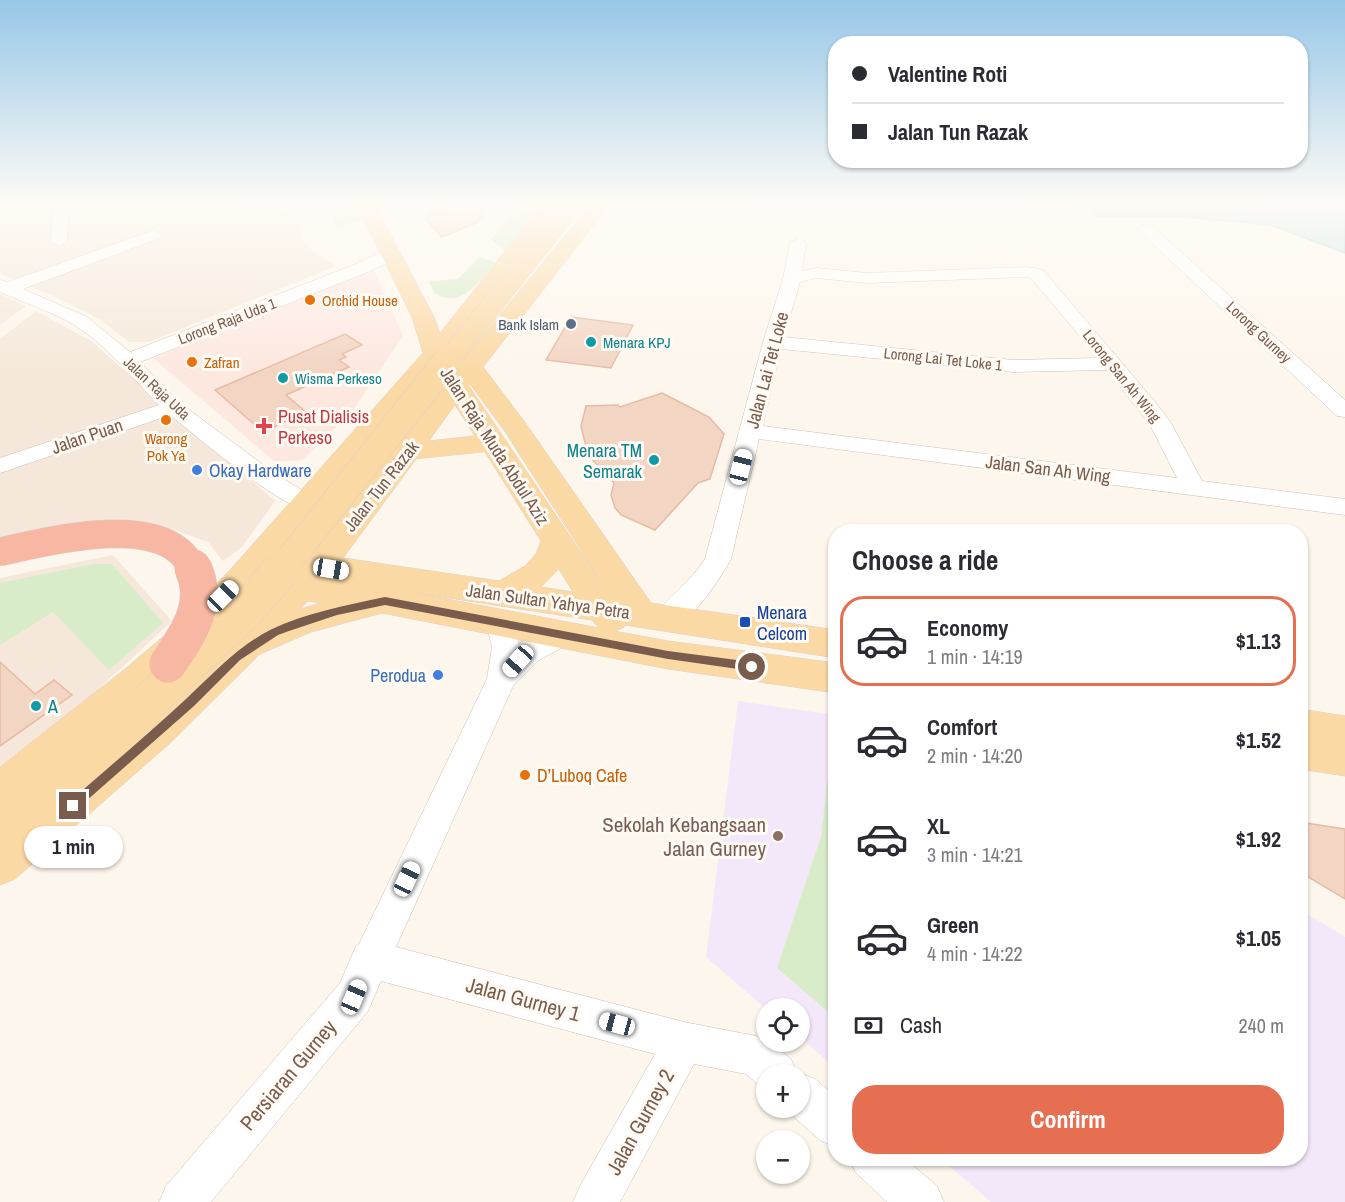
<!DOCTYPE html>
<html lang="en">
<head>
<meta charset="utf-8">
<style>
  :root { --surface:#fff; --page:#f2f2f3; --text:#2b2b33; --muted:#7c7c81; --line:#e1e1e2; --accent:#e76f51 }
  body { margin:0; font-family:"Archivo Narrow",sans-serif; background:var(--page); color:var(--text); height:100vh; display:flex; flex-direction:column; font-size:22px; white-space:nowrap }
  * { box-sizing:border-box; margin:0 }
  p { font-size:20px; color:var(--muted) }
  .icon { flex:none; width:33px; height:33px; fill:none; stroke:currentColor; stroke-width:2; stroke-linecap:round; stroke-linejoin:round }
  .map { position:relative; flex:1; overflow:hidden }
  .side { position:absolute; left:828px; top:524px; width:480px; height:642px; display:flex; flex-direction:column; background:var(--surface); border-radius:24px; box-shadow:0 2px 4px #0004 }
  .side>* { flex:none }
  .banner { position:absolute; left:828px; top:36px; width:480px; height:132px; border-radius:24px; box-shadow:0 2px 4px #0004; display:grid; align-content:center; height:132px; padding:0 24px; background:var(--surface) }
  .controls { position:absolute; left:756px; top:998px; display:grid; gap:12px }
  .controls a { display:grid; place-items:center; width:54px; height:54px; border-radius:50%; background:var(--surface); box-shadow:0 2px 4px #0004; font-size:30px }
  .end { position:absolute; width:27px; height:27px; margin:-14px; border:8px solid #7a5c4d; background:#fff; box-shadow:0 0 0 3px #fff }
  .from { border-radius:50% }
  .bubble { position:absolute; height:42px; border-radius:21px; background:var(--surface); box-shadow:0 2px 4px #0004; font-size:20px; font-weight:800; line-height:42px; text-align:center }
  .car { position:absolute; width:18px; height:36px; margin:-18px -9px; border-radius:8px; box-shadow:0 0 4px 2px #0007; background:linear-gradient(#fff 24%,#345 0 40%,#fff 0 76%,#345 0 86%,#fff 0) }
  .banner b { display:flex; align-items:center; gap:21px; height:57px; font-size:22px }
  .banner b+b { border-top:2px solid var(--line) }
  .banner i { width:15px; height:15px; background:var(--text) }
  ul { padding:0; list-style:none }
  li { display:flex; align-items:center; gap:18px; height:90px; margin:0 12px 9px; padding:0 12px; border:3px solid transparent; border-radius:24px }
  li div { flex:1 }
  li b { display:block; font-size:22px }
  li em { font-style:normal; font-weight:800 }
  li.selected { border-color:var(--accent) }
  li>.icon { width:54px; height:54px; stroke-width:1.5 }
  h2 { padding:0 24px; font-size:27px; line-height:72px }
  .pay { display:flex; align-items:center; gap:15px; height:66px; padding:0 24px; font-size:22px }
  .pay p { margin-inline-start:auto }
  .cta { display:flex; gap:12px; margin-top:auto; padding:12px 24px }
  .cta a { flex:1; height:69px; border-radius:24px; background:var(--accent); color:#fff; font-size:24px; font-weight:800; line-height:69px; text-align:center }
  .map>svg:first-child { display:block }
</style>
</head>
<body>
<div class="map">
<svg width="1345" height="1202" viewBox="0 0 1345 1202">
  <rect width="100%" height="100%" fill="#fdf6ec"/>
  <!-- residential -->
  <path fill="#f5e8da" d="M0,203H279L295,211L304,242L312,251L336,266L149,342H129L101,320L53,296L0,274Z
    M0,294L26,306L0,325Z
    M36,311L91,341L275,501L242,547L223,561L208,542L161,525L99,523L0,545V339Z
    M113,555L172,621L89,698L0,766V578Z"/>
  <!-- commercial -->
  <path fill="#fde8e0" d="M374,270L403,336L351,413L302,460L275,462L153,358Z"/>
  <!-- education -->
  <path fill="#f3e8fa" d="M738,701L835,715V1068L800,1037V1008L766,1009L706,957Z
    M1301,910L1345,937V1202H991L940,1158H1300Z"/>
  <!-- green -->
  <path fill="#d8ecc9" d="M326,203H357L364,215L362,219L337,228Z
    M515,213H533L506,252L491,239Z
    M479,257L495,262C481,281 461,310 434,293L429,281L458,279Z
    M94,564H112L163,623L109,670L53,612L0,645V583Z
    M835,720L836,1018H835L777,968L821,837Z"/>
  <!-- water -->
  <path fill="#bfe3e8" stroke="#a5d3da" stroke-width="1.5" d="M1085,203H1345V253L1271,225L1186,217L1097,216Z"/>
  <g fill="none" stroke-linecap="round" stroke-linejoin="round">
    <!-- stream -->
    <path stroke="#a5d3da" stroke-width="3" d="M968,203L1092,206"/>
  </g>
  <!-- building -->
  <path fill="#f3d5c3" stroke="#e6bba3" stroke-width="1.5" d="M463,203H486L482,214L483,217L476,223L442,237L425,219L435,210H439L445,206Z
    M571,317L633,325L611,368L546,360Z
    M345,334L362,345L342,354L346,357L339,360L349,367L286,395L306,412L263,432L215,390Z
    M662,393L709,417L724,434L710,479L698,483L655,530L621,515L615,508L611,495L614,483L588,455L581,426L586,406L618,405L620,407Z
    M0,662L35,694L54,680L72,695L0,746Z
    M1300,822L1345,829V899L1300,872Z"/>
  <g fill="none" stroke-linecap="round" stroke-linejoin="round">
    <!-- minor casing -->
    <g stroke="#d1beb0" stroke-width="1">
      <path id="minor" d="M54,203H69L67,241L59,246L51,241Z
        M286,203H308C302,210 285,216 276,213L273,210Z
        M1146,224L1152,226L1345,400V417L1337,416L1140,232L1138,229L1140,226Z
        M154,230L162,235L160,238L23,289L87,317L130,352L356,264L385,250H397L399,254L397,258L368,272L140,362L180,403L274,473L305,492L316,496L320,502L316,508C315,508 309,510 308,510C282,509 194,434 170,415L0,473V458L159,405C132,377 108,347 76,326C53,312 25,303 0,292V280L8,282Z
        M798,238L806,243L802,271L816,268L867,273L1028,267L1043,270L1156,403L1171,423L1202,481L1345,499V515L759,439L731,559C722,576 687,630 667,629C663,629 660,627 657,626L653,619C665,598 691,582 705,559L763,342L783,279L790,243ZM1028,277L1031,278L1098,358L1013,360L784,337L800,282L816,278L867,283ZM781,349L1013,372L1107,370L1149,423L1177,478L763,426Z
        M500,612L510,615L519,644C535,633 555,620 573,626L577,634L573,642L539,660L513,686L396,947L684,1022L756,1036L770,1042L791,1059L797,1074H766V1091L746,1074L694,1064L620,1202H573L580,1186L655,1054L381,981L368,1011L211,1202H159L166,1186L340,983L356,946L359,944L487,679L492,647L486,623L490,615Z
        M800,1073L815,1079L836,1097V1147L821,1141L785,1109L784,1107H800L798,1074Z
        M849,1158H904L937,1186L944,1202H887L856,1173Z"/>
    </g>
    <!-- major casing -->
    <g stroke="#dad1cd" stroke-width="1">
      <path id="major" d="M356,203H374L434,317L440,333C475,290 508,246 544,203H563L454,346L467,347L470,351L592,203H611L483,367L524,421L651,603L836,630V658L625,625L623,628L614,631L668,641L836,663V693L668,669L382,613L311,632L260,654L169,744L15,879L0,885V767L125,669L178,624L230,570L423,353L412,317ZM448,353L458,367L457,368L447,354ZM434,371L443,386L311,553L300,552L289,555L284,563L289,571L294,573L274,577L269,585L275,594L218,653L166,700L162,691L152,688C257,593 343,479 434,371ZM470,384L504,430L611,597L469,386ZM455,405L475,436L429,441ZM485,452L541,541L536,554L525,566L499,581L343,558L416,459ZM559,569L573,592L541,587ZM326,579L592,620L599,628L410,592ZM308,601L321,603L300,609Z
        M1300,709L1345,716V776L1300,769Z"/>
    </g>
    <!-- minor -->
    <use href="#minor" fill="#fff" fill-rule="evenodd"/>
    <!-- major -->
    <use href="#major" fill="#fbd9a5" fill-rule="evenodd"/>
    <!-- major-bridge-far2 casing -->
    <g stroke="#dad1cd" stroke-width="22" stroke-linecap="butt">
      <path id="major-bridge-far2" d="M447,362L573,203"/>
    </g>
    <!-- major-bridge-far1 casing -->
    <g stroke="#dad1cd" stroke-width="29" stroke-linecap="butt">
      <path id="major-bridge-far1" d="M282,569L448,360"/>
    </g>
    <!-- major-bridge casing -->
    <g stroke="#dad1cd" stroke-width="38" stroke-linecap="butt">
      <path id="major-bridge" d="M149,702L244,612L283,568"/>
    </g>
    <!-- highway-bridge-far1 casing -->
    <g stroke="#dad1cd" stroke-width="29" stroke-linecap="butt">
      <path id="highway-bridge-far1" d="M0,552C45,541 141,518 179,551C185,556 190,563 194,569"/>
    </g>
    <!-- highway-bridge casing -->
    <g stroke="#dad1cd" stroke-width="38" stroke-linecap="butt">
      <path id="highway-bridge" d="M168,664C188,634 210,604 193,568"/>
    </g>
    <!-- major-bridge-far2 -->
    <use href="#major-bridge-far2" stroke="#fbd9a5" stroke-width="21"/>
    <!-- major-bridge-far1 -->
    <use href="#major-bridge-far1" stroke="#fbd9a5" stroke-width="28"/>
    <!-- major-bridge -->
    <use href="#major-bridge" stroke="#fbd9a5" stroke-width="37"/>
    <!-- highway-bridge-far1 -->
    <use href="#highway-bridge-far1" stroke="#f7b7a3" stroke-width="28"/>
    <!-- highway-bridge -->
    <use href="#highway-bridge" stroke="#f7b7a3" stroke-width="37"/>
  </g>
  <!-- sky -->
  <linearGradient id="sky" x2="0" y2="1"><stop stop-color="#97c7e8"/><stop offset="0.55" stop-color="#fefbf6"/><stop offset="1" stop-color="#fefbf6" stop-opacity="0"/></linearGradient>
  <rect width="1345" height="371" fill="url(#sky)"/>
  <!-- route -->
  <path fill="#7a5c4d" d="M385,597L668,651L752,662L757,667L752,671L668,659L385,605L337,615L289,631L278,635L240,660L194,706L77,809H69V802C108,768 148,734 186,699C213,674 237,647 270,630C305,613 347,605 385,597Z"/>
  <!-- markers -->
  <g fill="#e8710a" stroke="#fffaf3" stroke-width="2">
    <circle cx="310" cy="300" r="6"/>
    <circle cx="192" cy="362" r="6"/>
    <circle cx="166" cy="420" r="6"/>
    <circle cx="525" cy="775" r="6"/>
  </g>
  <circle fill="#5c6f8a" stroke="#fffaf3" stroke-width="2" cx="571" cy="324" r="6"/>
  <g fill="#0f9aa8" stroke="#fffaf3" stroke-width="2">
    <circle cx="591" cy="342" r="6"/>
    <circle cx="283" cy="378" r="6"/>
    <circle cx="654" cy="460" r="6"/>
    <circle cx="36" cy="706" r="6"/>
  </g>
  <path fill="#e0444e" stroke="#fffaf3" stroke-width="2" d="M261 417h6v6h6v6h-6v6h-6v-6h-6v-6h6z"/>
  <g fill="#3f7fe0" stroke="#fffaf3" stroke-width="2">
    <circle cx="197" cy="470" r="6"/>
    <circle cx="438" cy="675" r="6"/>
  </g>
  <rect fill="#1a4fb4" stroke="#fffaf3" stroke-width="2" x="739" y="616" width="12" height="12" rx="3"/>
  <circle fill="#8d6e63" stroke="#fffaf3" stroke-width="2" cx="778" cy="836" r="6"/>
  <g text-anchor="middle" dominant-baseline="central" stroke-width="6" stroke-linejoin="round" paint-order="stroke">
    <!-- far-food labels -->
    <g font-size="15" fill="#c56008" stroke="#fffaf3" text-anchor="start">
      <text x="322" y="300">Orchid House</text>
      <text x="204" y="362">Zafran</text>
      <text x="166" y="438" text-anchor="middle">Warong<tspan x="166" dy="17">Pok Ya</tspan></text>
    </g>
    <!-- far-street labels -->
    <g font-size="15" fill="#7a5c4d" stroke="#fffaf3">
      <text transform="translate(227 321) rotate(-21)">Lorong Raja Uda 1</text>
      <text transform="translate(1259 332) rotate(43)">Lorong Gurney</text>
      <text transform="translate(943 359) rotate(6)">Lorong Lai Tet Loke 1</text>
      <text transform="translate(1122 376) rotate(51)">Lorong San Ah Wing</text>
      <text transform="translate(157 388) rotate(43)">Jalan Raja Uda</text>
    </g>
    <!-- far-service labels -->
    <g font-size="15" fill="#4e5e75" stroke="#fffaf3" text-anchor="end">
      <text x="559" y="324">Bank Islam</text>
    </g>
    <!-- far-culture labels -->
    <g font-size="15" fill="#0d838f" stroke="#fffaf3" text-anchor="start">
      <text x="603" y="342">Menara KPJ</text>
      <text x="295" y="378">Wisma Perkeso</text>
    </g>
    <!-- street labels -->
    <g font-size="18" fill="#7a5c4d" stroke="#fffaf3">
      <text transform="translate(767 370) rotate(-75)">Jalan Lai Tet Loke</text>
      <text transform="translate(87 436) rotate(-19)">Jalan Puan</text>
      <text transform="translate(495 446) rotate(57)">Jalan Raja Muda Abdul Aziz</text>
      <text transform="translate(1048 469) rotate(7)">Jalan San Ah Wing</text>
      <text transform="translate(381 486) rotate(-52)">Jalan Tun Razak</text>
      <text transform="translate(548 601) rotate(8)">Jalan Sultan Yahya Petra</text>
    </g>
    <!-- health labels -->
    <g font-size="18" fill="#be3a42" stroke="#fffaf3" text-anchor="start">
      <text x="278" y="416">Pusat Dialisis<tspan x="278" dy="21">Perkeso</tspan></text>
    </g>
    <!-- culture labels -->
    <g font-size="18" fill="#0d838f" stroke="#fffaf3" text-anchor="end">
      <text x="642" y="450">Menara TM<tspan x="642" dy="21">Semarak</tspan></text>
      <text x="48" y="706" text-anchor="start">A</text>
    </g>
    <!-- shop labels -->
    <g font-size="18" fill="#366cbe" stroke="#fffaf3" text-anchor="start">
      <text x="209" y="470">Okay Hardware</text>
      <text x="426" y="675" text-anchor="end">Perodua</text>
    </g>
    <!-- transit labels -->
    <g font-size="18" fill="#164399" stroke="#fffaf3" text-anchor="start">
      <text x="757" y="612">Menara<tspan x="757" dy="21">Celcom</tspan></text>
    </g>
    <!-- food labels -->
    <g font-size="18" fill="#c56008" stroke="#fffaf3" text-anchor="start">
      <text x="537" y="775">D’Luboq Cafe</text>
    </g>
    <!-- near-education labels -->
    <g font-size="21" fill="#785e54" stroke="#fffaf3" text-anchor="end">
      <text x="766" y="824">Sekolah Kebangsaan<tspan x="766" dy="24">Jalan Gurney</tspan></text>
    </g>
    <!-- near-street labels -->
    <g font-size="21" fill="#7a5c4d" stroke="#fffaf3">
      <text transform="translate(523 999) rotate(15)">Jalan Gurney 1</text>
      <text transform="translate(288 1075) rotate(-50)">Persiaran Gurney</text>
      <text transform="translate(640 1122) rotate(-61)">Jalan Gurney 2</text>
    </g>
  </g>
</svg>
<div class="controls">
<a><svg class="icon" aria-label="locate" viewBox="0 0 24 24"><circle cx="12" cy="12" r="6"/><path d="M12 2v4M12 18v4M2 12h4M18 12h4"/></svg></a>
<a>+</a>
<a>−</a>
</div>
<i class="end from" style="left:752px;top:667px"></i>
<i class="end" style="left:73px;top:806px"></i>
<div class="bubble" style="left:24px;top:826px;width:99px">1 min</div>
<i class="car" style="left:741px;top:467px;rotate:14deg"></i>
<i class="car" style="left:331px;top:569px;rotate:100deg"></i>
<i class="car" style="left:223px;top:596px;rotate:45deg"></i>
<i class="car" style="left:518px;top:661px;rotate:222deg"></i>
<i class="car" style="left:407px;top:879px;rotate:25deg"></i>
<i class="car" style="left:354px;top:997px;rotate:23deg"></i>
<i class="car" style="left:617px;top:1024px;rotate:285deg"></i>
<div class="banner">
<b><i class="from"></i>Valentine Roti</b>
<b><i></i>Jalan Tun Razak</b>
</div>
<section class="side">
<h2>Choose a ride</h2>
<ul>
<li class="selected"><svg class="icon" aria-label="car" viewBox="0 0 24 24"><path d="M5 17H2v-5l4-1 3-4h7l3 4 3 1v5h-3M9 17h6M6 11h13"/><circle cx="7" cy="17" r="2"/><circle cx="17" cy="17" r="2"/></svg><div><b>Economy</b><p>1 min · 14:19</p></div><em>$1.13</em></li>
<li><svg class="icon" aria-label="car" viewBox="0 0 24 24"><path d="M5 17H2v-5l4-1 3-4h7l3 4 3 1v5h-3M9 17h6M6 11h13"/><circle cx="7" cy="17" r="2"/><circle cx="17" cy="17" r="2"/></svg><div><b>Comfort</b><p>2 min · 14:20</p></div><em>$1.52</em></li>
<li><svg class="icon" aria-label="car" viewBox="0 0 24 24"><path d="M5 17H2v-5l4-1 3-4h7l3 4 3 1v5h-3M9 17h6M6 11h13"/><circle cx="7" cy="17" r="2"/><circle cx="17" cy="17" r="2"/></svg><div><b>XL</b><p>3 min · 14:21</p></div><em>$1.92</em></li>
<li><svg class="icon" aria-label="car" viewBox="0 0 24 24"><path d="M5 17H2v-5l4-1 3-4h7l3 4 3 1v5h-3M9 17h6M6 11h13"/><circle cx="7" cy="17" r="2"/><circle cx="17" cy="17" r="2"/></svg><div><b>Green</b><p>4 min · 14:22</p></div><em>$1.05</em></li>
</ul>
<div class="pay"><svg class="icon" aria-label="cash" viewBox="0 0 24 24"><path d="M3 7h18v10H3z"/><circle cx="12" cy="12" r="2"/></svg>Cash<p>240 m</p></div>
<div class="cta"><a>Confirm</a></div>
</section>
</div>
</body>
</html>
